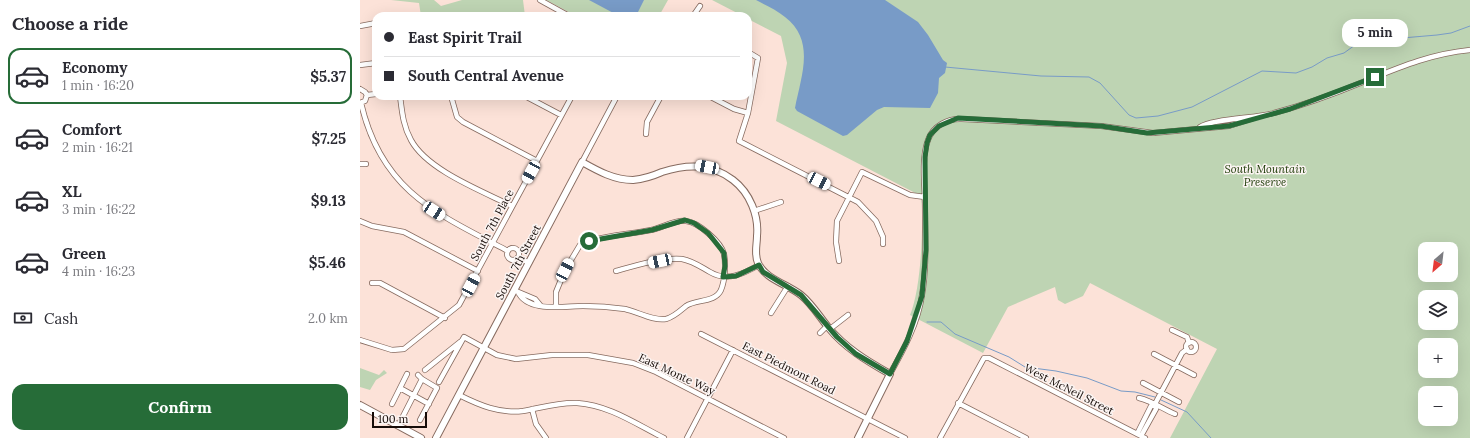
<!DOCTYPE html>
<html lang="en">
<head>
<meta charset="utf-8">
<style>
  :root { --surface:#fff; --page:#f7f7f7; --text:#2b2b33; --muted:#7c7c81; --line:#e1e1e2; --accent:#266c38 }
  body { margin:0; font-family:Lora,serif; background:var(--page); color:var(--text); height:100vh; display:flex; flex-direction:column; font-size:15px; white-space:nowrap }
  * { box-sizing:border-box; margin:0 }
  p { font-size:13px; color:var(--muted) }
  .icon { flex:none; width:22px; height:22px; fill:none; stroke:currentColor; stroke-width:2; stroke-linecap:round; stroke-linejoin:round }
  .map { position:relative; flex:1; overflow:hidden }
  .details { display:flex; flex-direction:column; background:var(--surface); width:360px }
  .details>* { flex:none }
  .hud { position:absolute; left:12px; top:12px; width:380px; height:88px; border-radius:12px; box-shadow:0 4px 16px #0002; display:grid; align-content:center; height:88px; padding:0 12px; background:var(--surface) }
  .needle { width:26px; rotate:208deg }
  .buttons { position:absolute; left:1058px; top:242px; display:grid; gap:8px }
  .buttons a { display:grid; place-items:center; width:40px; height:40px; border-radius:8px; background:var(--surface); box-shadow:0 4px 16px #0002; font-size:20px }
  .scale { position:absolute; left:12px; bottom:10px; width:55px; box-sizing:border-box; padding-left:4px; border:2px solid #160c08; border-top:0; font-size:11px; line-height:14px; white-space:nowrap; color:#160c08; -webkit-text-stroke:3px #fbf4f2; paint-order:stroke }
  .end { position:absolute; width:18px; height:18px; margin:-9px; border:5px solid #266c38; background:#fff; box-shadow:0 0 0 2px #fff }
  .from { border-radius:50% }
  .bubble { position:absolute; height:28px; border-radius:12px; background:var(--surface); box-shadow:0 4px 16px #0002; font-size:13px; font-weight:700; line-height:28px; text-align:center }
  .car { position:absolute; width:12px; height:24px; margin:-12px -6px; border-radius:5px; box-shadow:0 0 3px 1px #0007; background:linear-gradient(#fff 24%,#345 0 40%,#fff 0 76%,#345 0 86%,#fff 0) }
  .hud b { display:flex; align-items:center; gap:14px; height:38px; font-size:15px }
  .hud b+b { border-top:1px solid var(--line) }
  .hud i { width:10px; height:10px; background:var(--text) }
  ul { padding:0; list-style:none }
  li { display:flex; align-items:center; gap:12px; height:56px; margin:0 8px 6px; padding:0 4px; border:2px solid transparent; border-radius:12px }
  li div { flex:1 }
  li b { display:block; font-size:15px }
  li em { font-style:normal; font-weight:700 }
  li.current { border-color:var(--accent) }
  li>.icon { width:36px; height:36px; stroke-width:1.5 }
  h2 { padding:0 12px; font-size:18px; line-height:48px }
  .pay { display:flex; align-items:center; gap:10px; height:44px; padding:0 12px; font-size:15px }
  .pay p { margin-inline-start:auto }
  .cta { display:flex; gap:8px; margin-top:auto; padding:8px 12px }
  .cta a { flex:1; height:46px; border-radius:12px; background:var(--accent); color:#fff; font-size:16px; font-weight:700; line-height:46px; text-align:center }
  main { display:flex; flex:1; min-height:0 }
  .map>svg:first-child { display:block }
</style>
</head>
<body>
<main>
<section class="details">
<h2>Choose a ride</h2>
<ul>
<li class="current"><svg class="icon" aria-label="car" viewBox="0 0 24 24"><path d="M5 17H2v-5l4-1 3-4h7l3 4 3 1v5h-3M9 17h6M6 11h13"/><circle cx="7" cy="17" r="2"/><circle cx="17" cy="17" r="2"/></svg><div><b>Economy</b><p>1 min · 16:20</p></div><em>$5.37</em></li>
<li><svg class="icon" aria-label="car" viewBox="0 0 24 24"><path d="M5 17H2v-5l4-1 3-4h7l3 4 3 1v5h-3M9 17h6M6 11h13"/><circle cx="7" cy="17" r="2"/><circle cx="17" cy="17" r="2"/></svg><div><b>Comfort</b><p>2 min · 16:21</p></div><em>$7.25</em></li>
<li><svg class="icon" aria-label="car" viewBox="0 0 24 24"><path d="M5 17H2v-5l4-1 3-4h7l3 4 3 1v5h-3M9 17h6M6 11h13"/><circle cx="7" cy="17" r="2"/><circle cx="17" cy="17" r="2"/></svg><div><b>XL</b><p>3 min · 16:22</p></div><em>$9.13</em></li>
<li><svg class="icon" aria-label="car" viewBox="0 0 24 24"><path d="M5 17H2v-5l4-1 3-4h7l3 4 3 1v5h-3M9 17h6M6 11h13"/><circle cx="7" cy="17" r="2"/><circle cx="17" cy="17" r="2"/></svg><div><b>Green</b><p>4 min · 16:23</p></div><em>$5.46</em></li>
</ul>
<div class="pay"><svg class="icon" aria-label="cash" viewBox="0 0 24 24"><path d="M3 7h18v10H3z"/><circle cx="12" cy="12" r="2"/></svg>Cash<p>2.0 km</p></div>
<div class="cta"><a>Confirm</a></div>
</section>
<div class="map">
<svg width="1110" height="438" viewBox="0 0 1110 438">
  <rect width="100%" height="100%" fill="#fce2d8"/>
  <!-- green -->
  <path fill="#bed4b3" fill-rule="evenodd" d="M31,0H74L81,6L102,0H163L165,16H61L59,3Z
    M186,0H308L299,16H216Z
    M352,0H1110V438H810L857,349L730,283L723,296L705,304L698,300L695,287L648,307L623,353L550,315C561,290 564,224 561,196L416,121L427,63L421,36L388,19V16H383ZM1065,249H1091V275H1065ZM1065,297H1091V323H1065ZM1065,345H1091V371H1065ZM1065,393H1091V419H1065Z
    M0,368L19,375L24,370L27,373L16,380L10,390L0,387Z"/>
  <!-- water -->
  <path fill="#789bc7" d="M229,0H284L276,16H259Z
    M396,0H525L558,22L568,35L583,60L587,63L585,73L579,78L578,93L570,108L524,107L517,110L487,135L483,136L437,111L435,108C441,76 456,41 425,17C417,10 405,5 396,0Z"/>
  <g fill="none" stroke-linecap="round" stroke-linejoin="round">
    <!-- stream -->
    <path stroke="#789bc7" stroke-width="1" d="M585,67L681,76L729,77L740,83L769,115L776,118L798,116L832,107L902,71L936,73L952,67L967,58L984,53L995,45L1007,41L1077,35L1091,33L1110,26
      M567,322H581L595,334L649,357L665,367L696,371L727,378L761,391L775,392L795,397
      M801,400L827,412L851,438"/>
    <!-- street casing -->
    <g stroke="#866a5f" stroke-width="6">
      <path id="street" d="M180,0L209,16
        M333,16L340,6
        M0,26L16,23
        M388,52L398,58L388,113L379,141L498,202L516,221L523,237V244
        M0,65L16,63
        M0,89L5,92L7,95L5,101L0,103
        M7,95L16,94
        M40,96C42,111 43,126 51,140C67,170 122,191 152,206
        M91,96L97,117L103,122L177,161
        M165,96L201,115
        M349,96L374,109L388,113
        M1,103C21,190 75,213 148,251
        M840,127C851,119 898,118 914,113C944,105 974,94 1003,82C1040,67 1070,54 1110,50
        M286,134L287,122L301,96
        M222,162L257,96
        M0,164H6
        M394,211L421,202
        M0,221L12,226L44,232L118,271
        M147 254a6 6 0 1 1 12 0a6 6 0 1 1-12 0Z
        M158,257L169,263
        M479,261L476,242L477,221L502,172L550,195L565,197
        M256,271C274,266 303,257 322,259C333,261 341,267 350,272C367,282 383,274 399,265
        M12,283H20L85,318
        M156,291L175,299L180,305
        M158,292C168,313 204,306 223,306C236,306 251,307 265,309C278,312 293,321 306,319C314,317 320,311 326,306C336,299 355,303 361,290C365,280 366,264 364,254C361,242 338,222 326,221C316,219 302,228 291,230C271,234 249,235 229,241L220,245L205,270L196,292V307
        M411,313L428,286
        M470,329L488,315
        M812,330L827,337L829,343
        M460,333L467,326
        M341,334L545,438
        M0,340L32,350L44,349L99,305L212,96
        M826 347a5 5 0 1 1 10 0a5 5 0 1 1-10 0Z
        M794,354L834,375
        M65,370L100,342
        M530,374C544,349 558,323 562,295C567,266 565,236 565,206C565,186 561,159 568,140C573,126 588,118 602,119L741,126L793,133L869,126L894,118
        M58,375L62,379L77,388L60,420
        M79,382L104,337L137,355L156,359L192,355H228L273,363L296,372L424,438
        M783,383L819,402
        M40,388L69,404
        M99,395C119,405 140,414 163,411C181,408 198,402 217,403C249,405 276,424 304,438
        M779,398C792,401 803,409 815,414
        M598,403L666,438
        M32,404L47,374
        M172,409L176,424L186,438
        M38,426L62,379
        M777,434L791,406L795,404L822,353L827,349
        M781,436L796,409L795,404
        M327,438L373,350
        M580,438L624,358H629L785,438"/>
    </g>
    <!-- secondary casing -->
    <g stroke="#866a5f" stroke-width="8">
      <path id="secondary" d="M0,405L61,438
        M76,438L222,162C238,171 254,180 273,180C283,179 293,176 302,172C327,164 351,163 373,180C390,193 399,216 397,236C397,245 394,254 398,263C405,279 427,284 441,295C452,304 459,316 468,327C485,348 507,361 530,374L498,438"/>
    </g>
    <!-- street -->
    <use href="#street" stroke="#fff" stroke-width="4.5"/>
    <!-- secondary -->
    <use href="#secondary" stroke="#fff" stroke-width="6"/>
  </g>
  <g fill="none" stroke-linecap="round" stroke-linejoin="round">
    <!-- route -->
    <path stroke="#266c38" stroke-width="5" d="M229,241L292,230L325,220L334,223L348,233L364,253L365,266L363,277L376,276L399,265L403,272L441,295L477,337L496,354L530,374L547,341L562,296L566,250L565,157L567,143L570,135L579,126L598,118L741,126L787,133L869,126L930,109L1015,77"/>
  </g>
  <g text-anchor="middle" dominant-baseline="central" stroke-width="3" stroke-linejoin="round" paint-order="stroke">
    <!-- park labels -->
    <g font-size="11" font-style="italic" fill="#1b3904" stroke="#fbf4f2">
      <text x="905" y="169">South Mountain<tspan x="905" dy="13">Preserve</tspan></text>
    </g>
    <!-- street labels -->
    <g font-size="11" fill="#160c08" stroke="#fbf4f2">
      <text transform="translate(132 225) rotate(-62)">South 7th Place</text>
      <text transform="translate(158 262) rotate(-62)">South 7th Street</text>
      <text transform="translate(429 368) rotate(27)">East Piedmont Road</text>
      <text transform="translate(317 374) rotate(25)">East Monte Way</text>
      <text transform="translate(709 389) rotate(27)">West McNeil Street</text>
    </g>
  </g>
</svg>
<div class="buttons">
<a><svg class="needle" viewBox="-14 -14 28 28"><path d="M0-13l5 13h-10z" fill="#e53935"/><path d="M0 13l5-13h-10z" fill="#7c7c81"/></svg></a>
<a><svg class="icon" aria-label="layers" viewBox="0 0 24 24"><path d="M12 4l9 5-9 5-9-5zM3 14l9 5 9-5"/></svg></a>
<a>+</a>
<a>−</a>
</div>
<div class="scale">100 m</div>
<i class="end from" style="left:229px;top:241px"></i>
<i class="end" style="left:1015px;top:77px"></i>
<div class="bubble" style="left:982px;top:19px;width:66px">5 min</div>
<i class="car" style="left:347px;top:167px;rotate:281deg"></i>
<i class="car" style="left:171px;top:172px;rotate:209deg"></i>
<i class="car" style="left:459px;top:181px;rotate:117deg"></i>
<i class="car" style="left:74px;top:211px;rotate:123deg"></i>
<i class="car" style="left:300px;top:261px;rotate:258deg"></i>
<i class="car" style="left:205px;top:270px;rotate:27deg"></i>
<i class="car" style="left:111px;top:285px;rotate:28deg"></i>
<div class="hud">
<b><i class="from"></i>East Spirit Trail</b>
<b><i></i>South Central Avenue</b>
</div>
</div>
</main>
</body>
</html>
